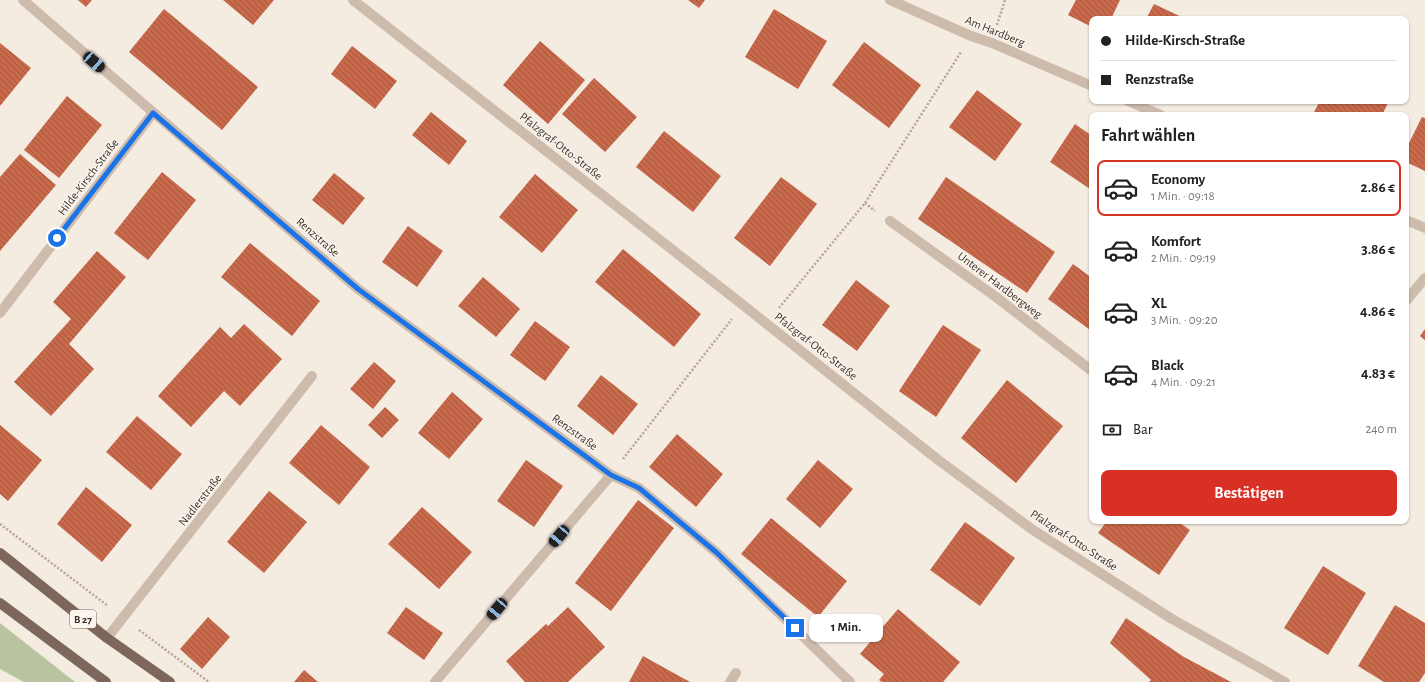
<!DOCTYPE html>
<html lang="de">
<head>
<meta charset="utf-8">
<style>
  :root { --surface:#fff; --page:#f2f2f2; --text:#222; --muted:#767676; --line:#e0e0e0; --accent:#d93025 }
  body { margin:0; font-family:"Alegreya Sans",sans-serif; background:var(--page); color:var(--text); height:100vh; display:flex; flex-direction:column; font-size:15px; white-space:nowrap }
  * { box-sizing:border-box; margin:0 }
  p { font-size:13px; color:var(--muted) }
  .icon { flex:none; width:22px; height:22px; fill:none; stroke:currentColor; stroke-width:2; stroke-linecap:round; stroke-linejoin:round }
  .map { position:relative; flex:1; overflow:hidden }
  .details { position:absolute; left:1089px; top:112px; width:320px; height:412px; display:flex; flex-direction:column; background:var(--surface); border-radius:8px; box-shadow:0 1px 3px #0004 }
  .details>* { flex:none }
  .hud { position:absolute; left:1089px; top:16px; width:320px; height:88px; border-radius:8px; box-shadow:0 1px 3px #0004; display:grid; align-content:center; height:88px; padding:0 12px; background:var(--surface) }
  .end { position:absolute; width:18px; height:18px; margin:-9px; border:5px solid #1a73e8; background:#fff; box-shadow:0 0 0 2px #fff }
  .from { border-radius:50% }
  .bubble { position:absolute; height:28px; border-radius:8px; background:var(--surface); box-shadow:0 1px 3px #0004; font-size:13px; font-weight:700; line-height:28px; text-align:center }
  .car { position:absolute; width:12px; height:24px; margin:-12px -6px; border-radius:5px; box-shadow:0 0 3px 1px #0007; background:linear-gradient(#222 24%,#8ab4d8 0 40%,#222 0 76%,#8ab4d8 0 86%,#222 0) }
  .hud b { display:flex; align-items:center; gap:14px; height:38px; font-size:15px }
  .hud b+b { border-top:1px solid var(--line) }
  .hud i { width:10px; height:10px; background:var(--text) }
  ul { padding:0; list-style:none }
  li { display:flex; align-items:center; gap:12px; height:56px; margin:0 8px 6px; padding:0 4px; border:2px solid transparent; border-radius:8px }
  li div { flex:1 }
  li b { display:block; font-size:15px }
  li em { font-style:normal; font-weight:700 }
  li.selected { border-color:var(--accent) }
  li>.icon { width:36px; height:36px; stroke-width:1.5 }
  h2 { padding:0 12px; font-size:18px; line-height:48px }
  .pay { display:flex; align-items:center; gap:10px; height:44px; padding:0 12px; font-size:15px }
  .pay p { margin-inline-start:auto }
  .action { display:flex; gap:8px; margin-top:auto; padding:8px 12px }
  .action a { flex:1; height:46px; border-radius:8px; background:var(--accent); color:#fff; font-size:16px; font-weight:700; line-height:46px; text-align:center }
  .map>svg:first-child { display:block }
</style>
</head>
<body>
<div class="map">
<svg width="1425" height="682" viewBox="0 0 1425 682">
  <defs>
    <pattern id="building-back-hatch" width="6" height="6" patternUnits="userSpaceOnUse"><rect width="6" height="6" fill="#c8694b"/><path d="M-1 5l2 2M0 0l6 6M5-1l2 2" fill="none" stroke="#a4573f"/></pattern>
  </defs>
  <rect width="100%" height="100%" fill="#f4ebe1"/>
  <!-- grass -->
  <path fill="#b8c4a0" d="M0,623L75,682H24L0,669Z"/>
  <!-- building -->
  <path fill="url(#building-back-hatch)" d="M78,0H92L86,7Z
    M223,0H274L253,25Z
    M688,0H705L699,8Z
    M1076,0H1120L1111,19H1092V27L1068,15Z
    M1154,4L1186,19H1146Z
    M164,9L258,87L222,130L129,52Z
    M774,9L827,41L798,89L745,57Z
    M540,41L585,80L548,124L503,85Z
    M864,42L921,85L889,128L832,85Z
    M0,43L31,68L0,106Z
    M352,46L397,81L375,109L331,74Z
    M594,78L637,117L605,152L562,114Z
    M977,90L1022,124L995,161L949,127Z
    M67,96L102,125L59,178L24,150Z
    M1320,101H1389L1382,115H1320L1314,112Z
    M431,112L467,141L449,165L412,135Z
    M1422,117L1425,118V171L1406,162V149Z
    M1075,124L1092,136V187L1090,189L1050,162Z
    M664,131L721,176L693,212L636,167Z
    M20,154L56,185L0,251V177Z
    M162,172L196,200L148,260L114,233Z
    M334,173L365,198L343,225L312,200Z
    M535,174L578,210L542,253L499,217Z
    M781,177L817,204L770,266L734,238Z
    M946,177L1055,252L1027,293L918,219Z
    M408,226L443,251L417,287L382,262Z
    M250,243L320,301L292,336L221,277Z
    M623,249L701,314L674,347L595,282Z
    M97,251L126,277L69,344L94,369L51,416L14,382L71,319L53,302Z
    M1073,264L1092,278V328L1090,330L1048,299Z
    M483,277L520,309L496,337L458,306Z
    M856,280L890,306L857,351L822,325Z
    M535,321L570,347L545,381L510,355Z
    M244,324L282,359L240,406L224,391L191,427L158,396L220,327L231,338Z
    M943,325L981,350L936,417L899,391Z
    M1425,329V340L1420,336Z
    M374,362L396,381L373,409L350,389Z
    M601,375L638,404L613,435L577,406Z
    M1007,380L1063,426L1016,483L961,438Z
    M452,392L483,419L449,459L418,433Z
    M385,407L399,420L382,438L368,425Z
    M137,416L182,454L151,490L106,452Z
    M0,425L42,460L8,501L0,494Z
    M321,425L370,467L339,505L289,463Z
    M677,434L723,474L696,507L649,467Z
    M526,460L563,486L534,527L497,501Z
    M818,460L853,489L820,528L786,499Z
    M86,487L132,525L102,562L57,524Z
    M269,491L307,522L264,573L227,542Z
    M638,500L674,528L611,611L575,583Z
    M422,507L472,552L439,589L388,544Z
    M771,518L847,581L818,617L741,554Z
    M1107,521H1177L1190,530L1159,575L1098,533Z
    M965,522L1015,558L980,606L930,570Z
    M1323,566L1366,593L1328,655L1284,628Z
    M1395,605L1425,623V673L1419,682H1384L1358,666Z
    M406,607L443,633L424,660L387,633Z
    M568,607L605,647L568,682H525L506,661L546,624L548,626Z
    M898,609L960,662L943,682H882L879,680L884,674L860,654Z
    M208,617L230,637L202,669L180,649Z
    M1126,618L1184,657L1231,682H1149L1151,680L1110,643Z
    M643,656L690,682H629Z
    M304,670L318,682H294Z"/>
  <g fill="none" stroke-linecap="round" stroke-linejoin="round">
    <!-- path -->
    <path stroke="#b9a596" stroke-width="2.5" stroke-dasharray="2 2" stroke-linecap="butt" d="M997,25L1005,0
      M865,203L875,211
      M779,308L865,203L961,52
      M623,459L732,319
      M0,524L108,606
      M139,630L209,682"/>
    <!-- minor -->
    <path stroke="#cdbbac" stroke-width="10" d="M23,0L358,289L611,475L435,682
      M353,0L743,305L937,459L1033,530L1172,619L1285,682
      M890,0L971,36L992,43L1092,86
      M1128,101L1161,115
      M1406,220L1425,228
      M890,221L996,297L1092,371
      M1406,301L1425,278
      M0,313L153,113
      M611,475L639,488L717,553L850,682
      M107,638L312,376
      M730,682L736,673"/>
    <!-- major -->
    <path stroke="#7d675c" stroke-width="10" d="M0,553L107,638L170,682
      M0,603L106,682"/>
  </g>
  <g fill="none" stroke-linecap="round" stroke-linejoin="round">
    <!-- route -->
    <path stroke="#1a73e8" stroke-width="5" d="M57,238L153,113L358,289L611,475L639,488L717,553L795,628"/>
  </g>
  <g text-anchor="middle" dominant-baseline="central" stroke-width="3" stroke-linejoin="round" paint-order="stroke">
    <!-- shield labels -->
    <rect fill="#fbf5ee" stroke="#756b66" stroke-width="1" x="70" y="610" width="26" height="18" rx="3"/>
    <g font-size="11" font-weight="bold" fill="#3b302b">
      <text x="83" y="619">B 27</text>
    </g>
    <!-- street labels -->
    <g font-size="12" fill="#3b302b" stroke="#fbf5ee">
      <text transform="translate(995 31) rotate(22)">Am Hardberg</text>
      <text transform="translate(561 146) rotate(38)">Pfalzgraf-Otto-Straße</text>
      <text transform="translate(88 177) rotate(-53)">Hilde-Kirsch-Straße</text>
      <text transform="translate(318 237) rotate(41)">Renzstraße</text>
      <text transform="translate(1000 285) rotate(37)">Unterer Hardbergweg</text>
      <text transform="translate(816 346) rotate(38)">Pfalzgraf-Otto-Straße</text>
      <text transform="translate(575 432) rotate(36)">Renzstraße</text>
      <text transform="translate(200 500) rotate(-52)">Nadlerstraße</text>
      <text transform="translate(1074 540) rotate(33)">Pfalzgraf-Otto-Straße</text>
    </g>
  </g>
</svg>
<i class="end from" style="left:57px;top:238px"></i>
<i class="end" style="left:795px;top:628px"></i>
<div class="bubble" style="left:809px;top:614px;width:74px">1 Min.</div>
<i class="car" style="left:94px;top:62px;rotate:131deg"></i>
<i class="car" style="left:559px;top:536px;rotate:220deg"></i>
<i class="car" style="left:497px;top:609px;rotate:220deg"></i>
<div class="hud">
<b><i class="from"></i>Hilde-Kirsch-Straße</b>
<b><i></i>Renzstraße</b>
</div>
<section class="details">
<h2>Fahrt wählen</h2>
<ul>
<li class="selected"><svg class="icon" aria-label="car" viewBox="0 0 24 24"><path d="M5 17H2v-5l4-1 3-4h7l3 4 3 1v5h-3M9 17h6M6 11h13"/><circle cx="7" cy="17" r="2"/><circle cx="17" cy="17" r="2"/></svg><div><b>Economy</b><p>1 Min. · 09:18</p></div><em>2.86 €</em></li>
<li><svg class="icon" aria-label="car" viewBox="0 0 24 24"><path d="M5 17H2v-5l4-1 3-4h7l3 4 3 1v5h-3M9 17h6M6 11h13"/><circle cx="7" cy="17" r="2"/><circle cx="17" cy="17" r="2"/></svg><div><b>Komfort</b><p>2 Min. · 09:19</p></div><em>3.86 €</em></li>
<li><svg class="icon" aria-label="car" viewBox="0 0 24 24"><path d="M5 17H2v-5l4-1 3-4h7l3 4 3 1v5h-3M9 17h6M6 11h13"/><circle cx="7" cy="17" r="2"/><circle cx="17" cy="17" r="2"/></svg><div><b>XL</b><p>3 Min. · 09:20</p></div><em>4.86 €</em></li>
<li><svg class="icon" aria-label="car" viewBox="0 0 24 24"><path d="M5 17H2v-5l4-1 3-4h7l3 4 3 1v5h-3M9 17h6M6 11h13"/><circle cx="7" cy="17" r="2"/><circle cx="17" cy="17" r="2"/></svg><div><b>Black</b><p>4 Min. · 09:21</p></div><em>4.83 €</em></li>
</ul>
<div class="pay"><svg class="icon" aria-label="cash" viewBox="0 0 24 24"><path d="M3 7h18v10H3z"/><circle cx="12" cy="12" r="2"/></svg>Bar<p>240 m</p></div>
<div class="action"><a>Bestätigen</a></div>
</section>
</div>
</body>
</html>
